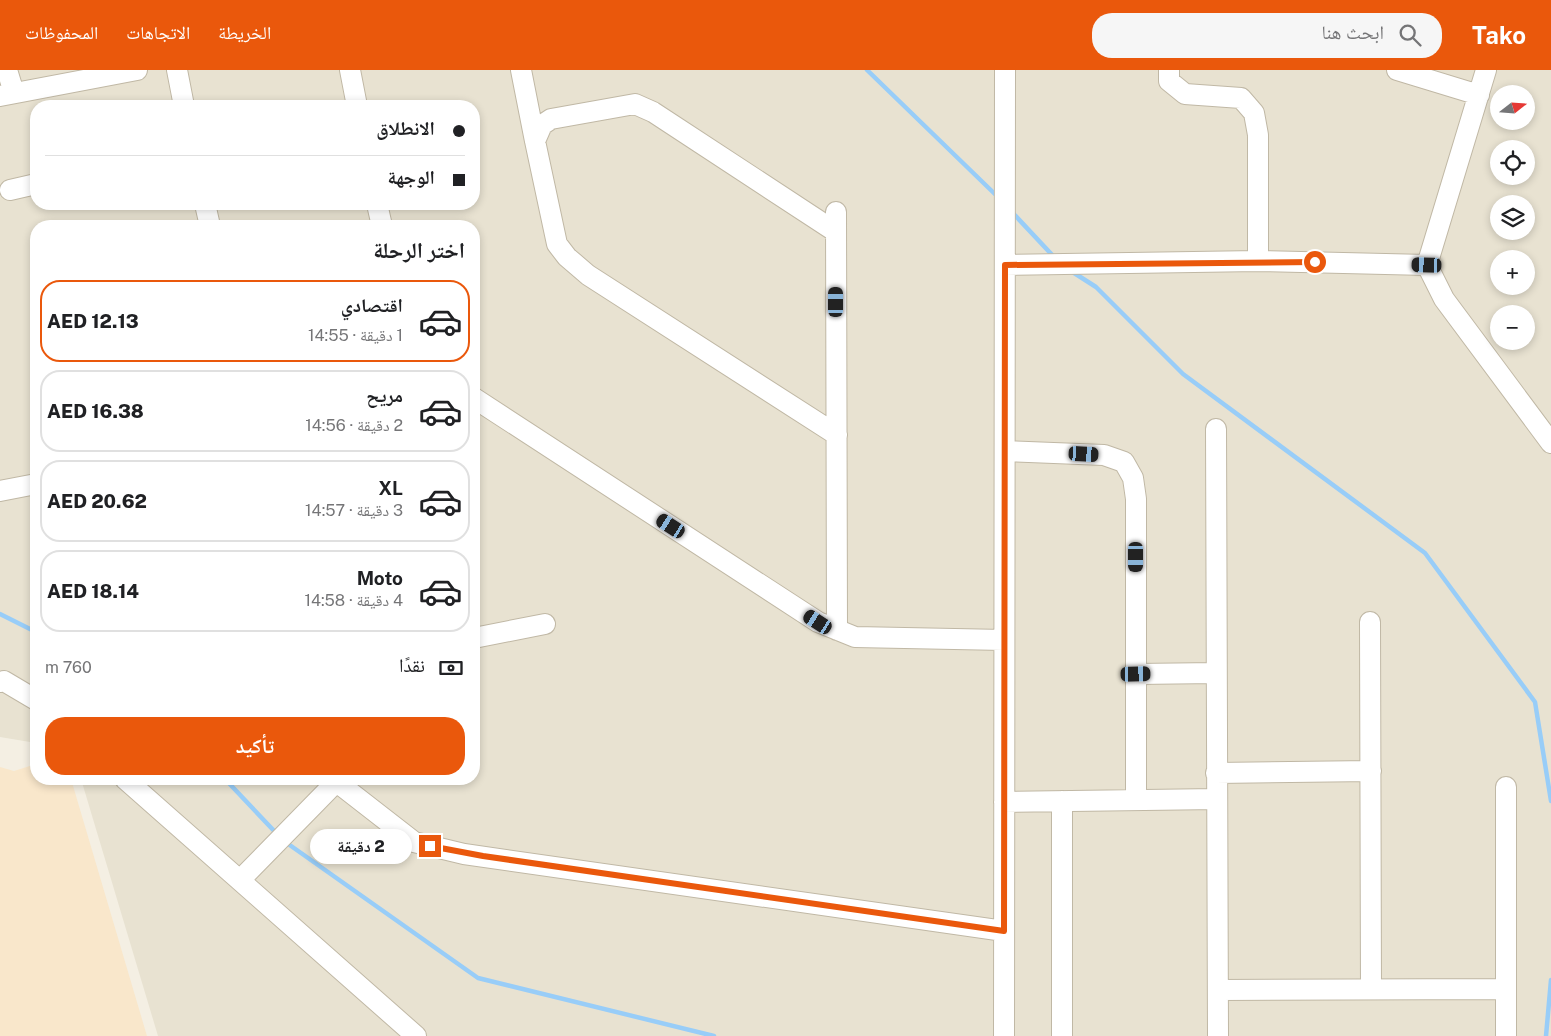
<!DOCTYPE html>
<html lang="ar">
<head>
<meta charset="utf-8">
<style>
  :root { --surface:#fff; --page:#f6f6f6; --text:#202124; --muted:#757577; --line:#e0e0e0; --accent:#ea580c }
  body { margin:0; font-family:"Public Sans","Noto Naskh Arabic",sans-serif; background:var(--page); color:var(--text); direction:rtl; height:100vh; display:flex; flex-direction:column; font-size:19px; white-space:nowrap }
  * { box-sizing:border-box; margin:0 }
  p { font-size:16px; color:var(--muted) }
  .icon { flex:none; width:28px; height:28px; fill:none; stroke:currentColor; stroke-width:2; stroke-linecap:round; stroke-linejoin:round }
  .map { position:relative; flex:1; overflow:hidden; direction:ltr }
  .drawer { position:absolute; left:30px; top:150px; width:450px; height:565px; display:flex; flex-direction:column; background:var(--surface); border-radius:20px; box-shadow:0 2px 8px #0003; direction:rtl }
  .drawer>* { flex:none }
  .top-card { position:absolute; left:30px; top:30px; width:450px; height:110px; border-radius:20px; box-shadow:0 2px 8px #0003; direction:rtl; display:grid; align-content:center; height:110px; padding:0 15px; background:var(--surface) }
  .needle { width:32px; rotate:73deg }
  .tools { position:absolute; left:1490px; top:15px; display:grid; gap:10px }
  .tools a { display:grid; place-items:center; width:45px; height:45px; border-radius:50%; background:var(--surface); box-shadow:0 2px 8px #0003; font-size:25px }
  .end { position:absolute; width:22px; height:22px; margin:-11px; border:6px solid #ea580c; background:#fff; box-shadow:0 0 0 2px #fff }
  .from { border-radius:50% }
  .bubble { position:absolute; height:35px; border-radius:18px; background:var(--surface); box-shadow:0 2px 8px #0003; font-size:16px; font-weight:800; line-height:35px; text-align:center; direction:rtl }
  .car { position:absolute; width:15px; height:30px; margin:-15px -8px; border-radius:6px; box-shadow:0 0 4px 1px #0007; background:linear-gradient(#222 24%,#8ab4d8 0 40%,#222 0 76%,#8ab4d8 0 86%,#222 0) }
  .top-card b { display:flex; align-items:center; gap:18px; height:48px; font-size:19px }
  .top-card b+b { border-top:1px solid var(--line) }
  .top-card i { width:12px; height:12px; background:var(--text) }
  ul { padding:0; list-style:none }
  li { display:flex; align-items:center; gap:15px; height:82px; margin:0 10px 8px; padding:0 5px; border:2px solid var(--line); border-radius:20px }
  li div { flex:1 }
  li b { display:block; font-size:19px }
  li em { font-style:normal; font-weight:800 }
  li.current { border-color:var(--accent) }
  li>.icon { width:45px; height:45px; stroke-width:1.5 }
  h2 { padding:0 15px; font-size:22px; line-height:60px }
  .pay { display:flex; align-items:center; gap:12px; height:55px; padding:0 15px; font-size:19px }
  .pay p { margin-inline-start:auto }
  .cta { display:flex; gap:10px; margin-top:auto; padding:10px 15px }
  .cta a { flex:1; height:58px; border-radius:20px; background:var(--accent); color:#fff; font-size:20px; font-weight:800; line-height:58px; text-align:center }
  header { display:flex; align-items:center; gap:30px; box-sizing:border-box; height:70px; padding:0 25px; background:var(--accent); color:#fff }
  header strong { font-size:24px }
  nav { display:flex; gap:28px; margin-inline-start:auto; font-size:18px }
  .search { width:350px; height:45px; background:var(--page); display:flex; align-items:center; gap:12px; box-sizing:border-box; padding:0 18px; border-radius:20px; color:var(--muted); font-size:19px }
  .map>svg:first-child { display:block }
</style>
</head>
<body>
<header>
<strong>Tako</strong>
<div class="search"><svg class="icon" aria-label="search" viewBox="0 0 24 24"><circle cx="10" cy="10" r="6"/><path d="M15 15l6 6"/></svg>ابحث هنا</div>
<nav><a>الخريطة</a><a>الاتجاهات</a><a>المحفوظات</a></nav>
</header>
<div class="map">
<svg width="1551" height="966" viewBox="0 0 1551 966">
  <rect width="100%" height="100%" fill="#f4efe3"/>
  <!-- residential -->
  <path fill="#e8e2d1" fill-rule="evenodd" d="M0,0H1551V966H158L81,709H474V156H36V673L0,667ZM1499,24H1526V51H1499ZM36,36H474V134H36ZM1499,79H1526V106H1499ZM1499,134H1526V161H1499ZM1499,189H1526V216H1499ZM1499,244H1526V271H1499Z"/>
  <!-- commercial -->
  <path fill="#f9e7cb" d="M36,694V709H71L147,966H0V697L14,701Z"/>
  <g fill="none" stroke-linecap="round" stroke-linejoin="round">
    <!-- stream -->
    <path stroke="#98cdf8" stroke-width="4.5" d="M867,0L999,128
      M1011,141L1055,188
      M1071,201L1096,217L1183,304L1425,483L1535,632L1551,731
      M0,544L36,562
      M225,709L277,764
      M284,771L478,908L714,966
      M1546,966L1551,910"/>
    <!-- minor casing -->
    <g stroke="#c0b8a5" stroke-width="22">
      <path id="minor" d="M7,0L14,23
        M177,0L184,36
        M350,0L357,36
        M521,0L535,71
        M1169,0V11L1185,24L1241,28L1254,43L1258,65V191
        M1397,0L1479,25
        M1486,0L1427,195L1444,229L1551,373
        M0,26L137,0
        M10,120L36,114
        M205,134L210,156
        M377,134L382,156
        M836,142L837,560
        M836,162L653,42L635,34L551,49L542,55L535,71L557,174L567,187L588,205L837,365
        M1005,195L1258,191L1427,195
        M474,328L818,552L855,567L1004,570
        M1216,359L1218,966
        M1005,381L1104,385L1124,392L1133,408L1136,429V730
        M0,421L36,414
        M1370,552L1371,919
        M474,568L545,554
        M1136,604L1216,603
        M0,612L4,611L36,630
        M1216,703L1371,701
        M125,709L416,966
        M333,709L414,772L464,784L1004,861
        M1062,731V966
        M1004,732L1217,729
        M240,810L336,712
        M1219,920L1506,919
        M1004,966L1005,0
        M1506,966V717"/>
    </g>
    <!-- minor -->
    <use href="#minor" stroke="#fff" stroke-width="20"/>
  </g>
  <g fill="none" stroke-linecap="round" stroke-linejoin="round">
    <!-- route -->
    <path stroke="#ea580c" stroke-width="6" d="M430,776L483,786L1004,861L1005,195L1315,192"/>
  </g>
</svg>
<div class="tools">
<a><svg class="needle" viewBox="-14 -14 28 28"><path d="M0-13l5 13h-10z" fill="#e53935"/><path d="M0 13l5-13h-10z" fill="#757577"/></svg></a>
<a><svg class="icon" aria-label="locate" viewBox="0 0 24 24"><circle cx="12" cy="12" r="6"/><path d="M12 2v4M12 18v4M2 12h4M18 12h4"/></svg></a>
<a><svg class="icon" aria-label="layers" viewBox="0 0 24 24"><path d="M12 4l9 5-9 5-9-5zM3 14l9 5 9-5"/></svg></a>
<a>+</a>
<a>−</a>
</div>
<i class="end from" style="left:1315px;top:192px"></i>
<i class="end" style="left:430px;top:776px"></i>
<div class="bubble" style="left:310px;top:759px;width:102px">2 دقيقة</div>
<i class="car" style="left:1427px;top:195px;rotate:272deg"></i>
<i class="car" style="left:836px;top:232px;rotate:0deg"></i>
<i class="car" style="left:1084px;top:384px;rotate:93deg"></i>
<i class="car" style="left:671px;top:456px;rotate:303deg"></i>
<i class="car" style="left:1136px;top:487px;rotate:180deg"></i>
<i class="car" style="left:818px;top:552px;rotate:303deg"></i>
<i class="car" style="left:1136px;top:604px;rotate:89deg"></i>
<div class="top-card">
<b><i class="from"></i>الانطلاق</b>
<b><i></i>الوجهة</b>
</div>
<section class="drawer">
<h2>اختر الرحلة</h2>
<ul>
<li class="current"><svg class="icon" aria-label="car" viewBox="0 0 24 24"><path d="M5 17H2v-5l4-1 3-4h7l3 4 3 1v5h-3M9 17h6M6 11h13"/><circle cx="7" cy="17" r="2"/><circle cx="17" cy="17" r="2"/></svg><div><b>اقتصادي</b><p>1 دقيقة · 14:55</p></div><em>AED 12.13</em></li>
<li><svg class="icon" aria-label="car" viewBox="0 0 24 24"><path d="M5 17H2v-5l4-1 3-4h7l3 4 3 1v5h-3M9 17h6M6 11h13"/><circle cx="7" cy="17" r="2"/><circle cx="17" cy="17" r="2"/></svg><div><b>مريح</b><p>2 دقيقة · 14:56</p></div><em>AED 16.38</em></li>
<li><svg class="icon" aria-label="car" viewBox="0 0 24 24"><path d="M5 17H2v-5l4-1 3-4h7l3 4 3 1v5h-3M9 17h6M6 11h13"/><circle cx="7" cy="17" r="2"/><circle cx="17" cy="17" r="2"/></svg><div><b>XL</b><p>3 دقيقة · 14:57</p></div><em>AED 20.62</em></li>
<li><svg class="icon" aria-label="car" viewBox="0 0 24 24"><path d="M5 17H2v-5l4-1 3-4h7l3 4 3 1v5h-3M9 17h6M6 11h13"/><circle cx="7" cy="17" r="2"/><circle cx="17" cy="17" r="2"/></svg><div><b>Moto</b><p>4 دقيقة · 14:58</p></div><em>AED 18.14</em></li>
</ul>
<div class="pay"><svg class="icon" aria-label="cash" viewBox="0 0 24 24"><path d="M3 7h18v10H3z"/><circle cx="12" cy="12" r="2"/></svg>نقدًا<p>760 m</p></div>
<div class="cta"><a>تأكيد</a></div>
</section>
</div>
</body>
</html>
